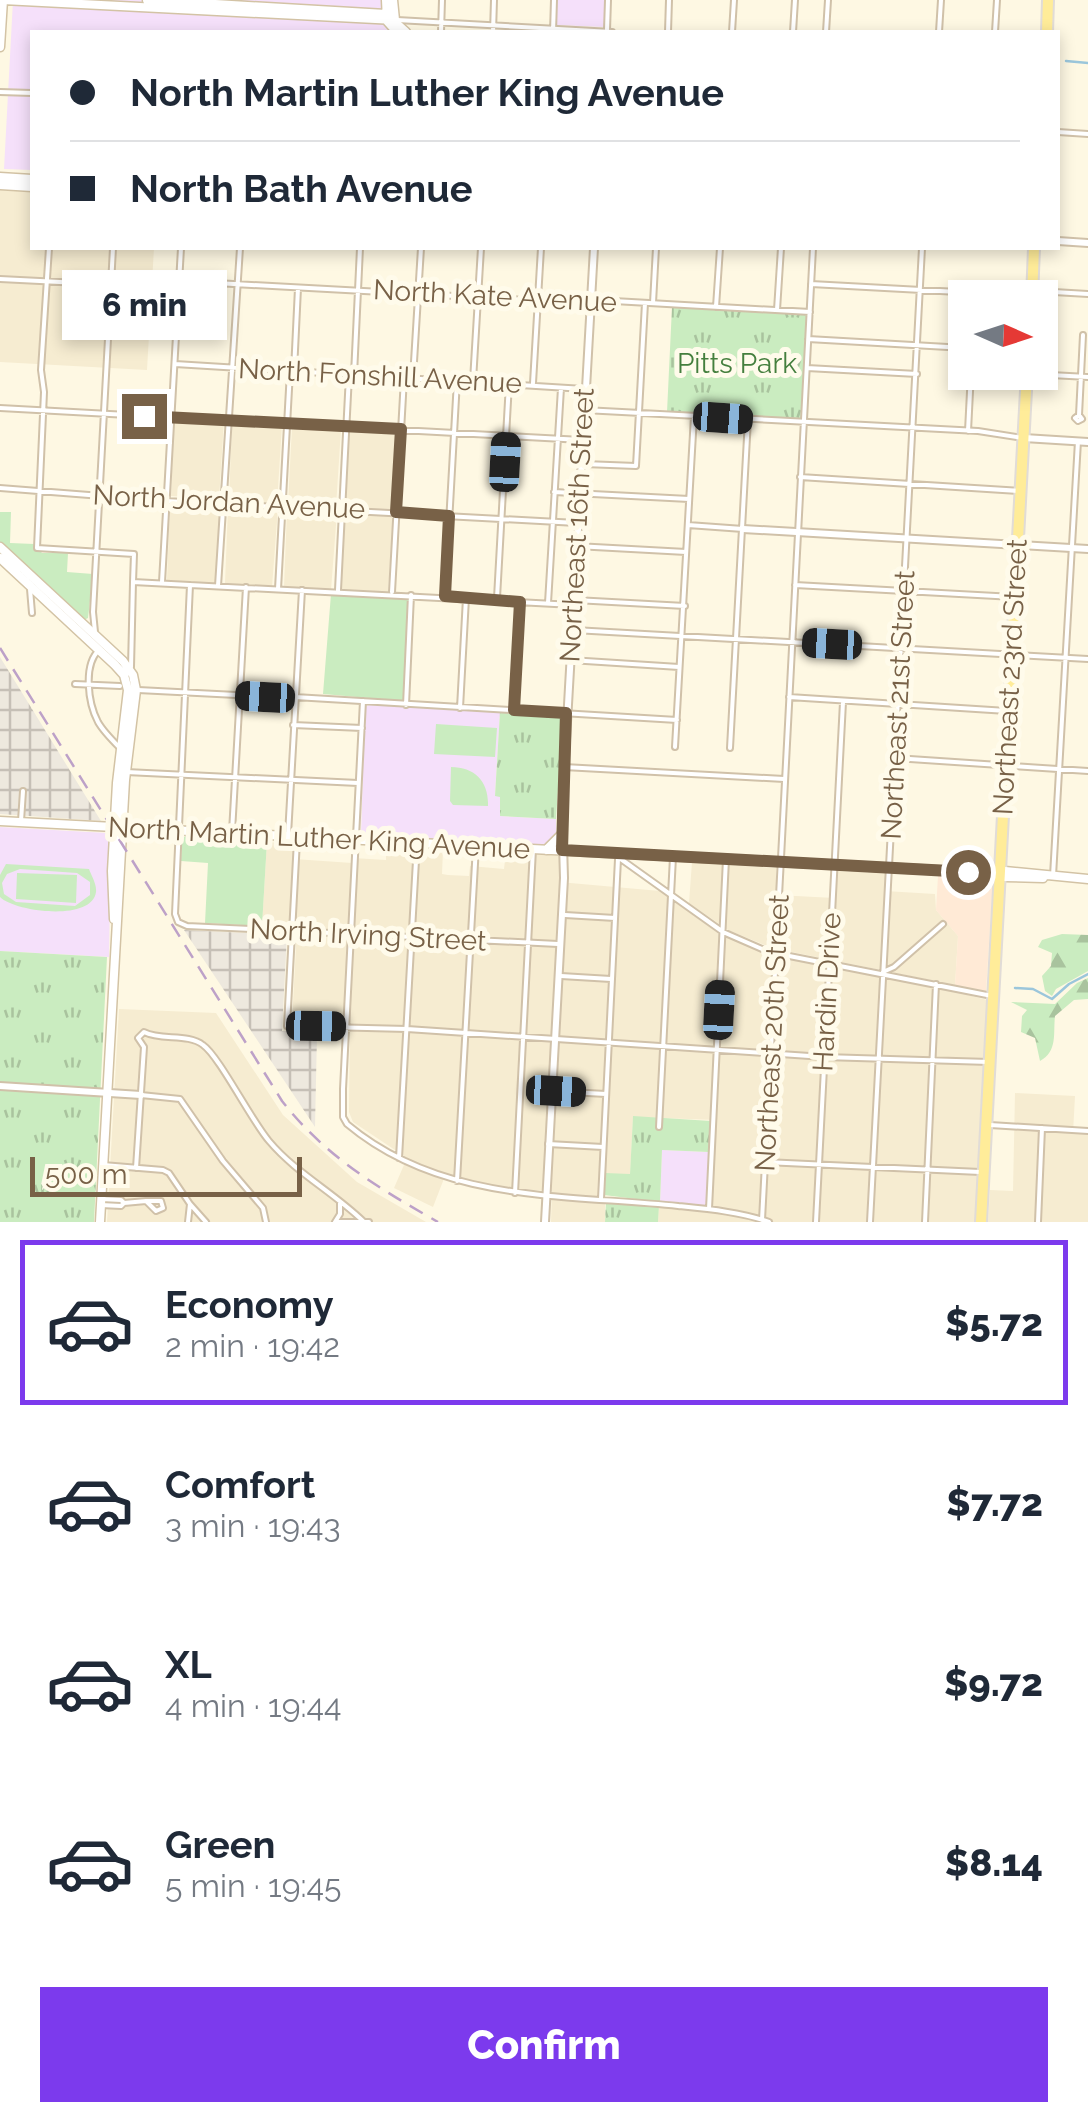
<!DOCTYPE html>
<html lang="en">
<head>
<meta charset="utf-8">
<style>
  :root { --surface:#fff; --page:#f2f2f3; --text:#1f2937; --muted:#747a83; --line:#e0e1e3; --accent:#7c3aed }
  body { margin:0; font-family:Raleway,sans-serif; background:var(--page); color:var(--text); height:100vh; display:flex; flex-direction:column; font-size:38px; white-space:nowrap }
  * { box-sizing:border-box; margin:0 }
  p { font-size:32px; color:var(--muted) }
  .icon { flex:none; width:55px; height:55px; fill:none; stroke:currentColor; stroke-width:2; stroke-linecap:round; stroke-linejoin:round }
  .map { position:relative; height:1222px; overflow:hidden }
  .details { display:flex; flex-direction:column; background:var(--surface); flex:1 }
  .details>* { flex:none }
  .guide { position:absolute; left:30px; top:30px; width:1030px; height:220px; border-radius:0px; box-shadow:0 5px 15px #0003; display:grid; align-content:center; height:220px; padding:0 40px; background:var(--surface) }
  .needle { width:65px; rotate:93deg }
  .controls { position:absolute; left:948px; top:280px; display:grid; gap:20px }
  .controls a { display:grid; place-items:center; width:110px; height:110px; border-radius:0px; background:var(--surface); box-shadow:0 5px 15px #0003; font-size:50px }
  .scale { position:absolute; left:30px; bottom:25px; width:272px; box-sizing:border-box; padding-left:10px; border:5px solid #786147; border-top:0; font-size:28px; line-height:35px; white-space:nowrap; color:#786147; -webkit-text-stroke:8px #fffbeb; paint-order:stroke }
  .end { position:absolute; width:45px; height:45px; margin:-22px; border:12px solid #786147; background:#fff; box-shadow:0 0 0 5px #fff }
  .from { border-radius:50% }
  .bubble { position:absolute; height:70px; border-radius:0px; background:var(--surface); box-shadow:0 5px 15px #0003; font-size:32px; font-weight:800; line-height:70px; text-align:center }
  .car { position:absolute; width:30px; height:60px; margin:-30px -15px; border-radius:12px; box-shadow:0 0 8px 2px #0007; background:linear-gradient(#222 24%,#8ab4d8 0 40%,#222 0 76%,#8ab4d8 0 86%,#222 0) }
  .guide b { display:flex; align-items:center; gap:35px; height:95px; font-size:38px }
  .guide b+b { border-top:2px solid var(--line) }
  .guide i { width:25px; height:25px; background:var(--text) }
  ul { padding:18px 0 0; list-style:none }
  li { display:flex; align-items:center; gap:30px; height:165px; margin:0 20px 15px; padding:0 20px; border:5px solid transparent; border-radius:0px }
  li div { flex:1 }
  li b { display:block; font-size:38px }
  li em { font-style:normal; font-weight:800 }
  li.active { border-color:var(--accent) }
  li>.icon { width:90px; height:90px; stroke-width:1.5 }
  .action { display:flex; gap:20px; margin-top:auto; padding:20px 40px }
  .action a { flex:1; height:115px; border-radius:0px; background:var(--accent); color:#fff; font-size:40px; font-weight:800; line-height:115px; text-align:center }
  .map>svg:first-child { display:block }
</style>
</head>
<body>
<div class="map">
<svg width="1088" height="1222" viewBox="0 0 1088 1222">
  <defs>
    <pattern id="industrial-grid" width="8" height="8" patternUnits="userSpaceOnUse" patternTransform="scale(2.5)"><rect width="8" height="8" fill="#ede8de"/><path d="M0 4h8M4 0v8" fill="none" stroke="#c5bfb6"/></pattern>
    <pattern id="forest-firs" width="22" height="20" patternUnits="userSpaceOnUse" patternTransform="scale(2.5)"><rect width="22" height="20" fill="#caecc0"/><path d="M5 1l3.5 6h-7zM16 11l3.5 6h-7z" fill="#a9c39e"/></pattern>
    <pattern id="park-tufts" width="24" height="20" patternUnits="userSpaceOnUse" patternTransform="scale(2.5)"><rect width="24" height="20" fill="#caecc0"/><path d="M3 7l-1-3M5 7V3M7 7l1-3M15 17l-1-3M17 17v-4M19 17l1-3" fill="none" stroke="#a9c39e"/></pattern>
  </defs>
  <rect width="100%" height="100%" fill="#fef8e3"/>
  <!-- residential -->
  <path fill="#f6ecd1" d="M0,190L32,191V248H154L147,370L0,362Z
    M174,419L224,421L219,499L171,496Z
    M232,424L282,425L277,504L229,500Z
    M292,427L341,429L336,507L288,504Z
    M347,431L397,432L392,511L344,507Z
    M170,504L220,505L215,584L167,580Z
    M228,507L278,508L272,587L225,583Z
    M287,510L337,512L331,590L284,587Z
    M343,513L393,515L388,593L340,590Z
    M267,841L292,847L294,859L352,863L353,858L386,860V846L443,850L442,874L448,875L469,876L470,866L504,869L506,852L560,856L559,882L660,891L719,934L771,956L941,988L987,1000L975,1222H658L659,1206L711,1213L716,1120L633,1117L630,1175L605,1174V1222H551L552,1191L497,1188L445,1176L433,1207L394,1188L407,1158L353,1122L349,1112L350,1023L292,1022L297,928L262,926Z
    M692,862L776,868V895L835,898L837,871L886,873L885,891L935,894L936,910L958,936L955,985L772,948L728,930L689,903Z
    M119,1009L216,1013L283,1115L357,1182L426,1222H107Z
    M1015,1093L1075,1096L1073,1133L1088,1134V1222H988L990,1190L1013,1191Z"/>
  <!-- commercial -->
  <path fill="#ffead6" d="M938,876L993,880L986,991L955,985L958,936L936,910Z"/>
  <!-- industrial -->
  <path fill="url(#industrial-grid)" d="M0,657L101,821L0,814Z
    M184,930L287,935L282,1031L317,1034L315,1127Z"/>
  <!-- education -->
  <path fill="#f5e0fa" d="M13,0H382L384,26L390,32H32V170L4,169Z
    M557,0H605L604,27L556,25Z
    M369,705L500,712L495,795L501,796L500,816L556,819V839L545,845L361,835L365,707Z
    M0,827L107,833L111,837L109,957L0,951Z
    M662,1150L709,1152L706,1206L660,1202Z"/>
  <!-- grass -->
  <path fill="#caecc0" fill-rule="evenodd" d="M0,512H11L10,543L34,544L42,553H68L67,572L93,574L88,618L84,620L0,544Z
    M331,594L409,597L403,701L323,694Z
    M436,724L497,728L495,757L434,754Z
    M451,767C475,767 489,782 488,806L453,805L450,801Z
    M186,836L267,841L262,926L205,923L208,863L181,861L182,838Z
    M6,864L89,869C91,875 97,884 96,892C92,922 15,912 0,897V875ZM20,869L77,873L90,882V895L75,906L16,902L4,894L2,883L7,874Z
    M17,873L77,875L76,903L16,899Z"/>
  <!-- forest -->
  <path fill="url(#forest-firs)" d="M1062,934L1088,935V971L1056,989L1052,996L1045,991L1042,976L1051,966L1052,953L1038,947L1042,940Z
    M1088,978V999L1074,1000L1055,1016C1053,1034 1058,1051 1040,1061L1035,1038L1021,1032L1022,1016L1027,1010L1011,1002L1055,1004L1077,983Z"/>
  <!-- park -->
  <path fill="url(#park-tufts)" d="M672,307L807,315L801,419L667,412Z
    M500,712L563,715L556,819L500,816V797L495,796Z
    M0,951L107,957L94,1222H0Z
    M633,1116L711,1121L709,1152L662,1150L660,1202L604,1195L605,1173L630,1174Z
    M606,1201L659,1206L658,1222H605Z"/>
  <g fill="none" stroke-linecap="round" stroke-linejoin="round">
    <!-- stream -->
    <path stroke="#9bc6db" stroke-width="2.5" d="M1066,61L1088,63
      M1015,988L1033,989L1052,999L1069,984L1088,974"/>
    <!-- minor casing -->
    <g stroke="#d0c1a9" stroke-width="8">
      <path id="minor" d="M397,20L612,32
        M607,30L608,0
        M441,32L442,0
        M493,32L494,0
        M553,32L554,0
        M668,32L669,0
        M732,32L734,0
        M793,32L795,0
        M826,32L828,0
        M939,32L941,0
        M995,32L997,0
        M0,92L32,93
        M1058,132L1088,134
        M49,248L41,370L44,392L37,548L134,554L133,582L573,605
        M0,279L179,288
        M180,281L583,303L596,300L810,312
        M811,284L1031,296
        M1037,291L1088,294
        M653,303L656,248
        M716,307L720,248
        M777,310L781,248
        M808,339L965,348
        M175,364L584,389
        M807,368L917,374
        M294,371L298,288
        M1032,374L1088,377
        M354,375L360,248
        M413,378L421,248
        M473,381L481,248
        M533,383L541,248
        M0,408L582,440
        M584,410L978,431L1023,438
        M1079,415L1083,335
        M1079,415L1082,419L1078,421L1075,418Z
        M968,431L971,372
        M584,464L636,466L645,303
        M800,477L1020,491
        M0,488L165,501L577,523
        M554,492L689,499
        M688,525L743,529
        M576,546L686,552
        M162,582L181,248
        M190,585L175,914L178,922L187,926L558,944
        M795,585L1014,597
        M218,586L240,248
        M30,589L32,613
        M278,589L290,371
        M338,590L349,375
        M392,592L404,378
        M445,595L457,380
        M497,598L509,383
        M575,600L685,606
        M548,603L561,388
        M574,630L1088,659
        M95,632L93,612L113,248
        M99,650C83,665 88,703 98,722C103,731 112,740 120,748
        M570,660L679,667
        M131,667L133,582
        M75,684L120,686
        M138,690L293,698
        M295,697L677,720
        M789,697L1007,711
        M363,701L343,1089V1117L347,1124C441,1203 563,1194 678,1206C708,1209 741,1212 769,1222
        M406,705L411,595
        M460,708L466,598
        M514,710L520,602
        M293,725L362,728
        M675,747L694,416
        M730,748L748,419
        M895,758L1088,771
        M564,767L784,779
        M126,772L358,783
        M21,821L23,791
        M232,832L246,587
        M288,835L302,590
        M297,840L287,1026L407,1029L824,1057L989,1062
        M618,857L723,932L769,952L992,996
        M1053,876L1078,441
        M565,915L615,918
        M883,972L894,967L943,924
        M561,976L611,979
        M550,1091L606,1094
        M141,1095L180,1099L223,1161L263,1208L266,1222
        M990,1125L1088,1131
        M659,1127L673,857
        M548,1144L603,1147
        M399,1158L417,843
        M765,1162L980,1172
        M103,1165L163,1170L169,1173L190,1204L188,1222
        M136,1168L144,1047L138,1038L144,1032C161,1041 188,1033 203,1045C219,1056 251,1120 269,1141C296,1173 333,1192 363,1221
        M457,1181L476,846
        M515,1193L533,849
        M101,1199L121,1200
        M601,1199L618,859
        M124,1203L146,1201L156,1211L163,1208L161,1201H146
        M190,1204L206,1222
        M101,1205L121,1206L124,1203L121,1200
        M709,1209L726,859
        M762,1220L813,248
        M335,1222L340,1214V1203
        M338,1222H369
        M816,1222L843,702
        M870,1222L922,248
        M925,1222L936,984
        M1038,1222L1042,1128"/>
    </g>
    <!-- tertiary casing -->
    <g stroke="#d0c1a9" stroke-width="10">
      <path id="tertiary" d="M1058,241L1088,243
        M1024,438L1088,442
        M743,529L1088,549
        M0,1086L141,1095
        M545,1222L564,878L562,810L594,248"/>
    </g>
    <!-- secondary casing -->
    <g stroke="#d3c3a5" stroke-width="11">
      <path id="secondary" d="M3,0L395,20
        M147,0L386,14L406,32
        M386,0L387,21L397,32
        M393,0L395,20
        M0,47L3,0
        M0,177L32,179
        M0,185L32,187
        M0,547L123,661L133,675L136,690L125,780L100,1222
        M0,558L115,665L124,675L128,690L117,783L112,871L114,919
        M0,821L991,873L1005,871L1088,879
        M546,850L562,834
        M998,873L1004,877L1043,878"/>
    </g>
    <!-- primary casing -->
    <g stroke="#e1dcd7" stroke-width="14">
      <path id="primary" d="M1047,32L1048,0
        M1032,298L1034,248
        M981,1222L1027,372"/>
    </g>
    <!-- minor -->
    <use href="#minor" stroke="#fff" stroke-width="4"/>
    <!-- tertiary -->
    <use href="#tertiary" stroke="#fff" stroke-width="6"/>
    <!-- secondary -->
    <use href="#secondary" stroke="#fff" stroke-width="8"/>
    <!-- primary -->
    <use href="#primary" stroke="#ffec99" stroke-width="10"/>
    <!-- rail -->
    <path stroke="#bda1c8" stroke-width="2.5" stroke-dasharray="15 10" stroke-linecap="butt" d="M0,648L282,1101C325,1156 378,1188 438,1222"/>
  </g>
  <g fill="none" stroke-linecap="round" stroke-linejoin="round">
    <!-- route -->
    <path stroke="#786147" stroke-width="12" d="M144,416L401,429L396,512L449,516L445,596L520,602L514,710L566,713L562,850L968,872"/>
  </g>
  <g text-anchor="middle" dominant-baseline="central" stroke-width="10" stroke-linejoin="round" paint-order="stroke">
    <!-- street labels -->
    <g font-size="28" fill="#786147" stroke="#fffbeb">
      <text transform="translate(495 296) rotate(3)">North Kate Avenue</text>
      <text transform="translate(380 376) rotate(3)">North Fonshill Avenue</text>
      <text transform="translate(229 502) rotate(3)">North Jordan Avenue</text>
      <text transform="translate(577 525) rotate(-87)">Northeast 16th Street</text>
      <text transform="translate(1010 677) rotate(-87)">Northeast 23rd Street</text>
      <text transform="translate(898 705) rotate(-87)">Northeast 21st Street</text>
      <text transform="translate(319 838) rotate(3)">North Martin Luther King Avenue</text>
      <text transform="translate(368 935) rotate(3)">North Irving Street</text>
      <text transform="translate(827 992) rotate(-87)">Hardin Drive</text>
      <text transform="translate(772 1033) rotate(-87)">Northeast 20th Street</text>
    </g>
    <!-- park labels -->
    <g font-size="28" fill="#457f3e" stroke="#fffbeb">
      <text x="737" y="363">Pitts Park</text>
    </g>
  </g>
</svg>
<div class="controls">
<a><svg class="needle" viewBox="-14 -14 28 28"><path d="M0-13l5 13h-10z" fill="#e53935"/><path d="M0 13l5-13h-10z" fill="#747a83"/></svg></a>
</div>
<div class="scale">500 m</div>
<i class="end from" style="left:968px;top:872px"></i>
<i class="end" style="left:144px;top:416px"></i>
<div class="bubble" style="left:62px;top:270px;width:165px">6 min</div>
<i class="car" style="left:723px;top:418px;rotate:94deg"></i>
<i class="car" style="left:505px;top:462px;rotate:3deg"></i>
<i class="car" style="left:832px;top:644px;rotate:273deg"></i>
<i class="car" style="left:265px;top:697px;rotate:273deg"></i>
<i class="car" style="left:719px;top:1010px;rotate:3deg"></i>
<i class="car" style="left:316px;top:1026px;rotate:91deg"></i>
<i class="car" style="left:556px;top:1091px;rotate:93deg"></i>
<div class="guide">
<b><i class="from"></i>North Martin Luther King Avenue</b>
<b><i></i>North Bath Avenue</b>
</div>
</div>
<section class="details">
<ul>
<li class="active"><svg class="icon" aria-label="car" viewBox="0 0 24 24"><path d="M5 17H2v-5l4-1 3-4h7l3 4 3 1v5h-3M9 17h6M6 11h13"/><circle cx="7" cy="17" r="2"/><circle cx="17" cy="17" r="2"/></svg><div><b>Economy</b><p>2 min · 19:42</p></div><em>$5.72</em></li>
<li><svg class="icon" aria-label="car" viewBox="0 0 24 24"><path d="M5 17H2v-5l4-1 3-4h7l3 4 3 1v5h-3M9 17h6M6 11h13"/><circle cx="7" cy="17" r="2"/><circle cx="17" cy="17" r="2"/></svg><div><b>Comfort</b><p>3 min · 19:43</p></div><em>$7.72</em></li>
<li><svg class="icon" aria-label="car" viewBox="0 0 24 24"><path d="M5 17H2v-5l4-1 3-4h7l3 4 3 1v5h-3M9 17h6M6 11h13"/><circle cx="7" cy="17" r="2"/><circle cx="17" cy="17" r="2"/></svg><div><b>XL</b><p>4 min · 19:44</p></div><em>$9.72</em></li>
<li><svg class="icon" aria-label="car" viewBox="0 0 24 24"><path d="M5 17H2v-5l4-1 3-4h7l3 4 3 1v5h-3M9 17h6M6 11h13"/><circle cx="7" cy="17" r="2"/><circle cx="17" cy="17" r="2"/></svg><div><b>Green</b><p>5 min · 19:45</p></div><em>$8.14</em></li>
</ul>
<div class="action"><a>Confirm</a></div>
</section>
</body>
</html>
